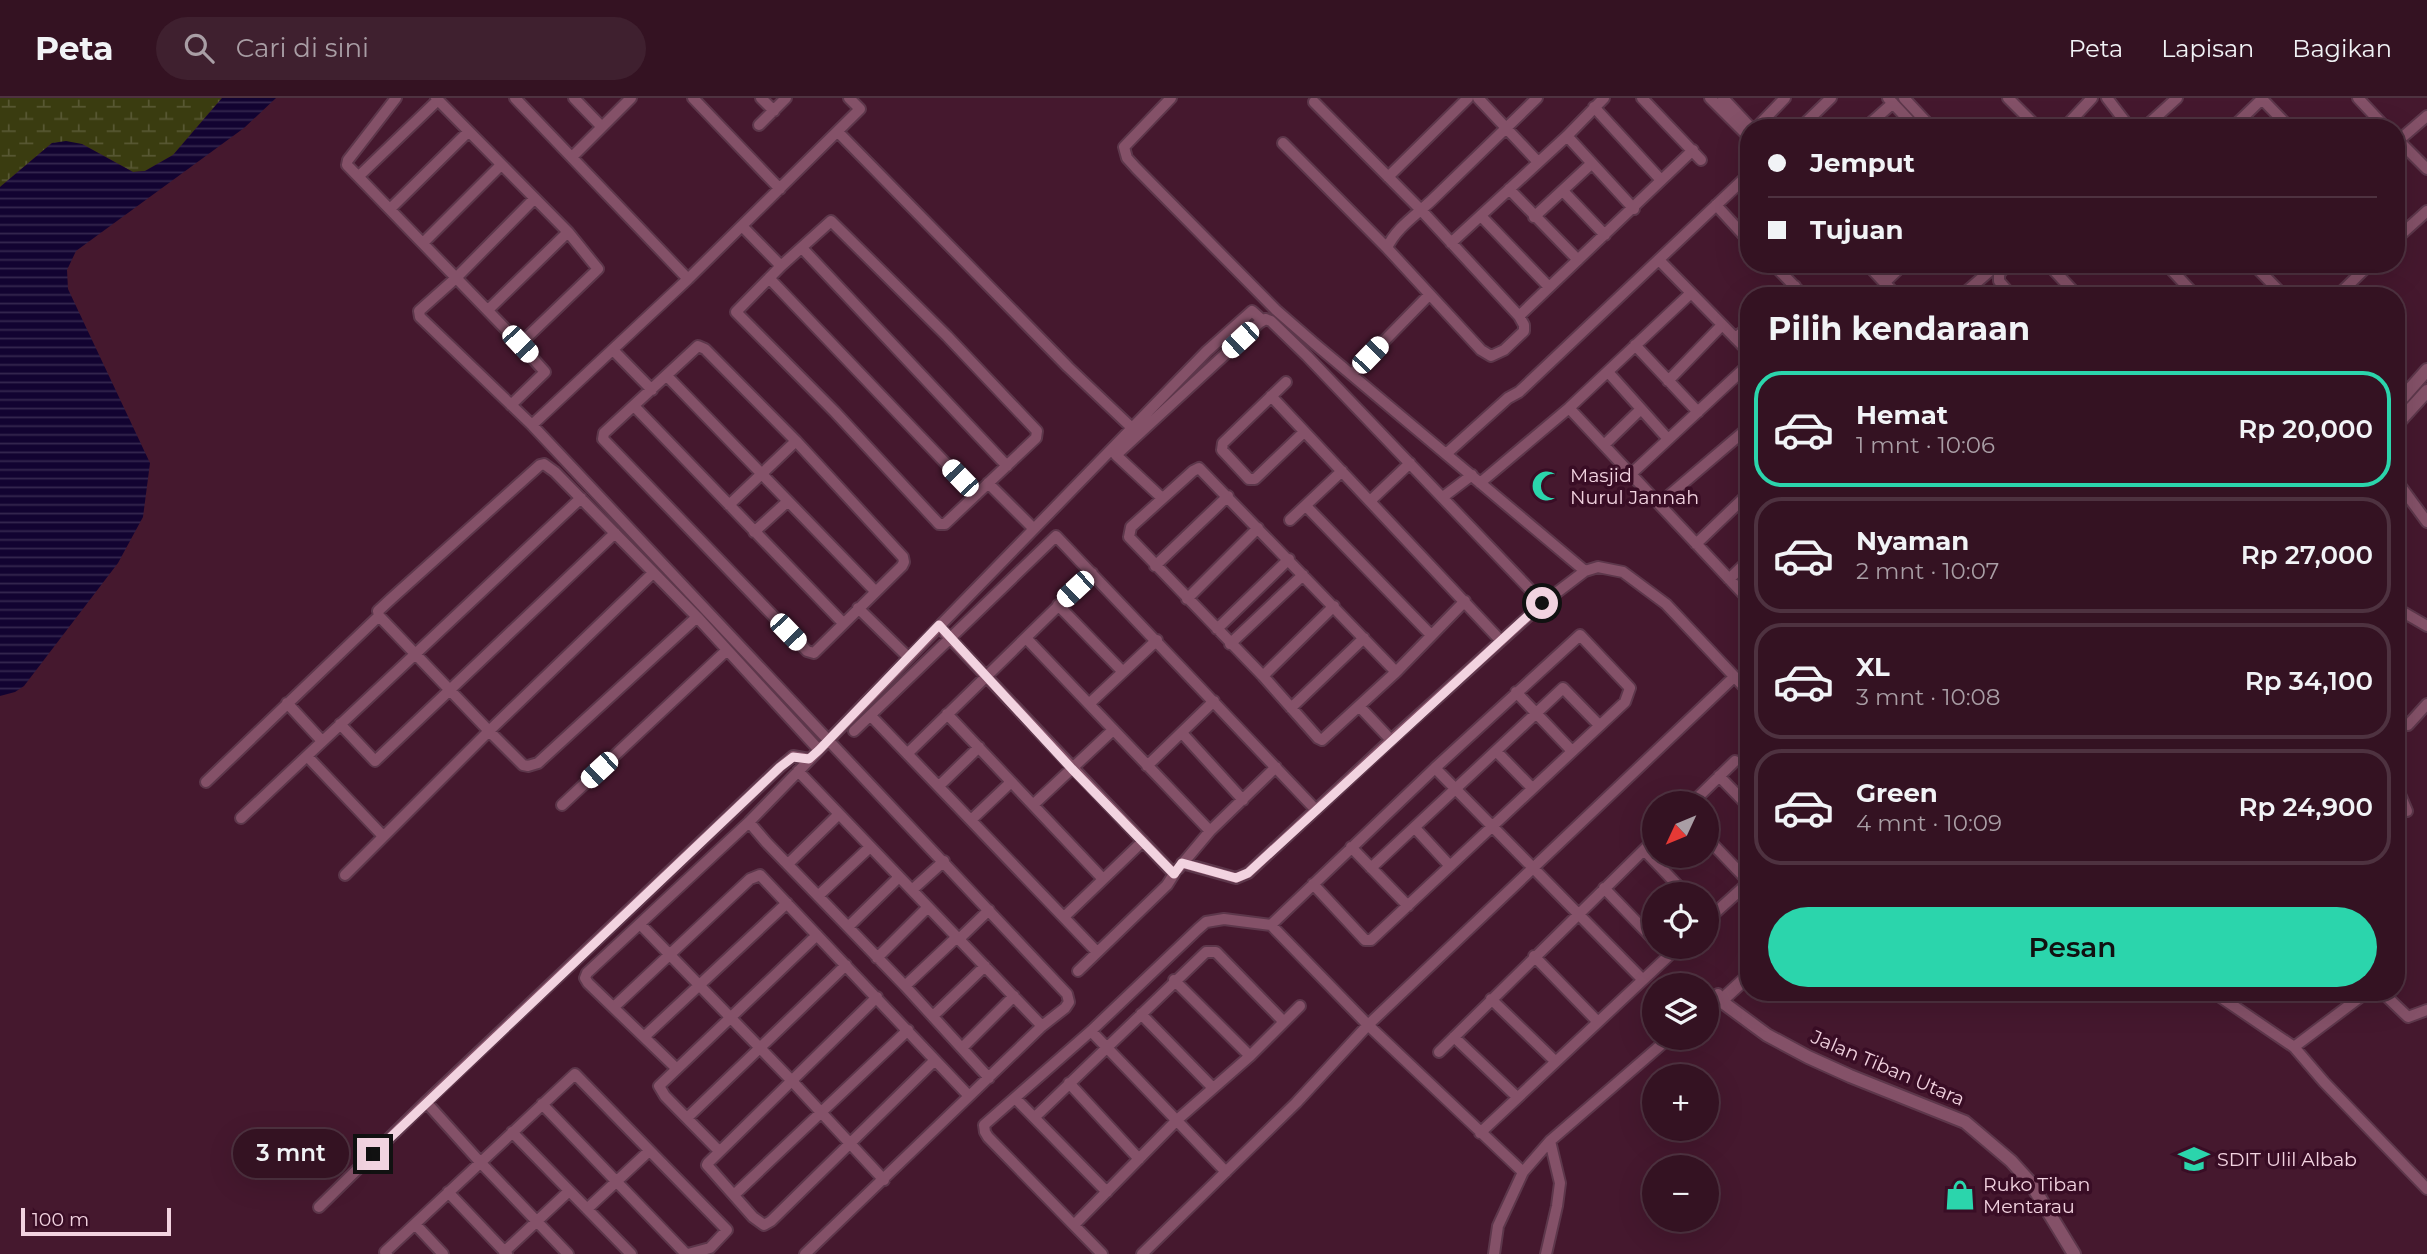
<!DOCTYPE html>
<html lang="id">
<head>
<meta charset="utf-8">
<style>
  :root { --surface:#341222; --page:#3f202f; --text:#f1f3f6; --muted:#a99ea5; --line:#4e3240; --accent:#2bd5ac }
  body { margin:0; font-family:Montserrat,sans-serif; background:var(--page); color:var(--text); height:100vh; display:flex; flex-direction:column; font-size:26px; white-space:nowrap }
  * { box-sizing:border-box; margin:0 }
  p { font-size:23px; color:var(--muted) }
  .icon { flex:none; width:38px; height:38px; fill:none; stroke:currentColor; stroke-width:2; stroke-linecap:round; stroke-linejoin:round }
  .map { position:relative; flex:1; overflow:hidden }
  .details { position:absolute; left:1740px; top:189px; width:665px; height:714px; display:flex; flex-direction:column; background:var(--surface); border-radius:28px; box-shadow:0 7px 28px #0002,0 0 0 2px var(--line) }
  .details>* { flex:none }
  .top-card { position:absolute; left:1740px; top:21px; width:665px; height:154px; border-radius:28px; box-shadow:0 7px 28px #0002,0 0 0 2px var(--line); display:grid; align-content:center; height:154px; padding:0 28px; background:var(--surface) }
  .needle { width:46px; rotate:226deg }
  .buttons { position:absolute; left:1642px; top:693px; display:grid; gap:14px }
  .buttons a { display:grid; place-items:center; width:77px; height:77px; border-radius:50%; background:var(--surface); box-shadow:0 7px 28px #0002,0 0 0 2px var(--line); font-size:35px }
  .scale { position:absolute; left:21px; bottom:18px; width:150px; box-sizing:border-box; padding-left:7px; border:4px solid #f2d3e0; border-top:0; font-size:19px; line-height:24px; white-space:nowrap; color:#f2d3e0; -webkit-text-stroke:5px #390d25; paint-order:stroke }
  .end { position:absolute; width:32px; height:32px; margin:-16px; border:9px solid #f2d3e0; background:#111; box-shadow:0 0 0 4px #111 }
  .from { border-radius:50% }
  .bubble { position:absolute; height:49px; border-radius:24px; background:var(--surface); box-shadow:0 7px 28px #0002,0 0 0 2px var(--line); font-size:23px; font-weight:600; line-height:49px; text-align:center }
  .car { position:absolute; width:21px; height:42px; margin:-21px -10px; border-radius:9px; box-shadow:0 0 5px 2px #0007; background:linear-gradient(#fff 24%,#345 0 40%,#fff 0 76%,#345 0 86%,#fff 0) }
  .top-card b { display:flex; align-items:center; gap:24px; height:66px; font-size:26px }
  .top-card b+b { border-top:2px solid var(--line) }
  .top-card i { width:18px; height:18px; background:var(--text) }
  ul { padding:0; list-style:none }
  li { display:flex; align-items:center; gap:21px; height:116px; margin:0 14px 10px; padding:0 14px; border:4px solid var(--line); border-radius:28px }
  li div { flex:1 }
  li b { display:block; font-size:26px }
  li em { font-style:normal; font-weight:600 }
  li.on { border-color:var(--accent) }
  li>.icon { width:63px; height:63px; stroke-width:1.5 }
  h2 { padding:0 28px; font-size:32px; line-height:84px }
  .action { display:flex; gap:14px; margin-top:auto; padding:14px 28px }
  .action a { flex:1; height:80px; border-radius:42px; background:var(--accent); color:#111; font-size:28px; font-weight:600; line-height:80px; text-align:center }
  header { display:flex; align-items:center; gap:42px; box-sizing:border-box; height:98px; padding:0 35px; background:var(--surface); border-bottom:2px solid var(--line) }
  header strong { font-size:33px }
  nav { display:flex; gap:38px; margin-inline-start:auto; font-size:24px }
  .search { width:490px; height:63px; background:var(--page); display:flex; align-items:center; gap:18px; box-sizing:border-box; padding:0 24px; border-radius:38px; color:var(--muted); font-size:26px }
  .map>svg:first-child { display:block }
</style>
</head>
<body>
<header>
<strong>Peta</strong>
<div class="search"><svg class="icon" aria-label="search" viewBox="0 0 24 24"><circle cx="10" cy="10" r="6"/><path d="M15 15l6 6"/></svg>Cari di sini</div>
<nav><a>Peta</a><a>Lapisan</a><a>Bagikan</a></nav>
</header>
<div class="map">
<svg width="2427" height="1156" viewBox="0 0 2427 1156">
  <defs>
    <pattern id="wetland-marsh" width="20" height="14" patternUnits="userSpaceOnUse" patternTransform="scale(1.75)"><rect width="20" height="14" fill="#3a3c10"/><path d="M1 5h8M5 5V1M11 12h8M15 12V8" fill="none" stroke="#575732"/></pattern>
    <pattern id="water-rules" width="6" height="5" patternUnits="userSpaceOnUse" patternTransform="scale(1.75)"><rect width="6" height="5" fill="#120331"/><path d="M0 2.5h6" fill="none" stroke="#35274f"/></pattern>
  </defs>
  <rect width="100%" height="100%" fill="#45182e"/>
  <!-- wetland -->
  <path fill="url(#wetland-marsh)" d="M0,0H222L173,57L145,73L133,74L82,46L52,45L0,89Z"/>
  <!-- water -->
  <path fill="url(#water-rules)" d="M222,0H276L244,30L76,153L67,172L68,191L150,365L143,419L118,465L24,588L15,594L0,598V89L52,45L66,43L82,46L133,74L145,73L173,57Z"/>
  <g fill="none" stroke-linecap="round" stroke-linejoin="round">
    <!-- minor casing -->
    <g stroke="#5d374b" stroke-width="14">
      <path id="minor" d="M396,0L348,62L347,67L520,246L598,171L568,134L436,0
        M515,0L688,181
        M574,0L601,28
        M693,0L780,91
        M761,0L774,13
        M1171,0L1124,49L1127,60L1136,70L1276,212L1315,246L1585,473L1598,469L1623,474L1666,506L1748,593
        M1478,0L1538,64
        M1642,0L1701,62
        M1710,0L1748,38
        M1723,0L1751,30
        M1888,0L1916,30
        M1904,0L1932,30
        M2008,0L2038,30
        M2107,0L2130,30
        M2261,0L2290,30
        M2358,0L2386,30
        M1314,4L1421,112L1519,218L1524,227V233L1504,252L1491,258L1481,252L1387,150C1395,131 1416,117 1431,103C1466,69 1502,34 1537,0
        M1594,9L1661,82
        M759,27L786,0
        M1756,30L1785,0
        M1800,30L1831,0
        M1865,30L1893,5
        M2064,30L2092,0
        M2144,30L2177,0
        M2232,30L2262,1
        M838,34L1068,269L1132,330
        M1567,38L1634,111
        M2396,40L2427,71
        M2398,43L2427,18
        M1283,45L1387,150
        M572,59L631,0
        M359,78L438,2
        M1388,79L1468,0
        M1509,91L1578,162
        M1563,93L1605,137
        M534,101L456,180L419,213L420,219L532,327L1067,896L1069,904L1065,910L1042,928L805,1156
        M1716,107L1748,142
        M390,111L468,34
        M1481,118L1548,188
        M1534,119L1591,66
        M831,123L947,238L1037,333L1036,340L945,426H939L835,314L736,214L781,168Z
        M742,128L781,168
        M2396,141L2427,113
        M424,144L501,67
        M1451,145L1567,38L1604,0
        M802,150L1007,368
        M1659,162L1748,253
        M1773,166L1804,198
        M1867,166L1897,198
        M2008,166L1999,176V183L2012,198
        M2048,166L2078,198
        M2166,166L2196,198
        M2253,166L2284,198
        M769,180L976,397
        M1885,184L1904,166
        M1783,198L1795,188
        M1961,198L1998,166
        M2337,198L2370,166
        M488,212L568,134
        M1519,218L1693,52
        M1265,221L1271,223L1307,258L1543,505
        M1736,240L1748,229
        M1635,247L1698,314
        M698,248L705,251L796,343L903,459L904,464L902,468L814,555L807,553L603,341L604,335Z
        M614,253L652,292
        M1608,274L1668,341
        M1352,276L1429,197
        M667,278L875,493
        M1668,283L1722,227
        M1286,284L1223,345L1222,352L1249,381H1255L1304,334
        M1271,298L1501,543
        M511,307L545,274L520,246
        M634,308L843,525
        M1569,310L1748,501
        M532,327L688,181L860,11L849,0
        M1604,347L1641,311
        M1446,356L1508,300L1519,294L1748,77
        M1199,370L1396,574L1322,642L1318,640L1263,578L1129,439L1131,429L1193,373Z
        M1632,375L1748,267
        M2396,382L2427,424
        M988,385L1033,430
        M1480,385L1569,310L1691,195
        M1443,399L1472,377
        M1162,400L1116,357L1259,225L1266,221
        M1370,403L1410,365
        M1660,405L1748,330
        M729,407L796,343
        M1306,408L1431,537
        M1290,422L1342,373
        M754,434L787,404
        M1696,446L1748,396
        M1155,468L1228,398
        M653,475L489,633L379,518L378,513L392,500L540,367L544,366L555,374L697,519L819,652
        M1729,481L1748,463
        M1187,501L1258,430
        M1058,507L1123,574
        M858,510L908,559
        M2396,510L2427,528
        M1217,531L1289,461
        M945,535L1174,776L1167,787L1078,873
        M1026,540L1210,733
        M1230,546L1303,477
        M1396,574L1465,503
        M1263,578L1334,508
        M1516,594L1572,653
        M287,605L322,643
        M1089,606L1157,542
        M1359,608L1391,642
        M1291,610L1364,540
        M947,616L1103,781
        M871,618L1096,853
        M340,626L375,663L615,435
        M2408,627L2427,606
        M854,633L1056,438L1316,712
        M1182,635L1243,702
        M1496,653L1532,690
        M908,655L1092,475
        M307,658L383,738
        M1147,668L1214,603
        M798,673L1042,928
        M1719,678L1748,708
        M206,684L379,518
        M2396,687L2407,713
        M939,688L979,649
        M1692,705L1735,663
        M562,707L727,552
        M1033,707L1113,632
        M241,720L581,400
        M971,722L1011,684
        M749,724L766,744L905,888L989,980
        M1415,730L1450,768
        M1706,739L1748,783
        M1351,749L1408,808
        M1644,752L1686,796
        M1182,765L1236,780L1248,775L1391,642L1543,505L1585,473
        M788,766L839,716
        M1371,770L1563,590L1599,627
        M1178,771L1210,733L1276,669
        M345,777L489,633L523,667L528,668L538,665L697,519
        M1313,786L1365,842H1371L1625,604L1630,590L1580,537L1435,670
        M1604,790L1654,842
        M912,792L944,763
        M818,798L870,749
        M1064,819L1143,743
        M1706,823L1748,785
        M640,826L791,982L884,1082
        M1271,827L1435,670L1642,881
        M848,829L899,779
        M959,841L989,812
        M1534,858L1597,923
        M877,860L928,809
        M1174,882L1250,958
        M905,888L957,839
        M2213,894L2294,949L2324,984L2427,1091
        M2382,894L2408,919L2427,912
        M877,899L708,1065L707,1067L753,1119L764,1127L771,1123L935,962
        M1491,901L1555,963
        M1706,906L1718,896
        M614,909L750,781L760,777L969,998
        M1141,916L1213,990
        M1706,916L1721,903
        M933,918L985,868
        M1091,933L1226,1074
        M645,938L787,805
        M1454,939L1517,999
        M2294,949L2367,894
        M962,950L1014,898
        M1439,954L1654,742
        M676,970L588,885L585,880L587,875L749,724L1207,253L1252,213L1262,222
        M1069,985L1139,1061
        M1015,1000L1107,1094
        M426,1004L480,1064L568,1156
        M542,1006L686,1156
        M1035,1019L1206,854H1216L1284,924
        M687,1020L846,867
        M512,1034L631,1156
        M1480,1035L1678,849
        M719,1053L665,998L659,988L817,837
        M448,1094L507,1156
        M734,1097L908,932
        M319,1109L426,1004L780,669L793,658L809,661
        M587,1111L649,1053
        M415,1126L443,1156
        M1074,1127L1177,1022L1250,958L1300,908
        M504,1154L569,1093
        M387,1156L385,1154L575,976L727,1132L710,1150L688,1156
        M1102,1156L988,1039L985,1034L984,1027L1091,933L1198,831L1206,824L1224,821L1271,827L1368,927L1523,1074
        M1142,1156L1296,1005L1368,927L1734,579
        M1494,1156L1498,1128L1523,1074L1550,1043L1669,940
        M1546,1156L1557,1108L1560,1085L1550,1043"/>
    </g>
    <!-- tertiary casing -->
    <g stroke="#5d374b" stroke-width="16">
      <path id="tertiary" d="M2396,307L2427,272
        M2396,327L2427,293
        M1748,878L1721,903L1767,937L1808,959L1850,978L1965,1024L2011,1063L2030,1084L2074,1156"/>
    </g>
    <!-- minor -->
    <use href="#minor" stroke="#845168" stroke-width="10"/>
    <!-- tertiary -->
    <use href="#tertiary" stroke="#845168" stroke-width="12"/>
  </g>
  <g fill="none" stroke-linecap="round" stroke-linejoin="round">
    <!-- route -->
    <path stroke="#f2d3e0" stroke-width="9" d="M373,1056L780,669L793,659L809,661L819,652L939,527L1072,671L1174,776L1182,765L1236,780L1248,775L1542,505"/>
  </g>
  <!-- icons -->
  <defs>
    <g id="mosque-bare" transform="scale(2.415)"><path d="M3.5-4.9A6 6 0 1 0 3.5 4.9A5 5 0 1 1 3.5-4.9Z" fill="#2bd5ac" stroke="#390d25" stroke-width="2.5" paint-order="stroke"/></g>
    <g id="school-bare" transform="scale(2.415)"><path d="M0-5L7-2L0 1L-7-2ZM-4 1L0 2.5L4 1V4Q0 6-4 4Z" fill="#2bd5ac" stroke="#390d25" stroke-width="2.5" paint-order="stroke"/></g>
    <g id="shop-bare" transform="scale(2.415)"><path d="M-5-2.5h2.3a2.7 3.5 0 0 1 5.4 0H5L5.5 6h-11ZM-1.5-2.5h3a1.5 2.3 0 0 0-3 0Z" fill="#2bd5ac" stroke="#390d25" stroke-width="2.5" paint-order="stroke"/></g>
  </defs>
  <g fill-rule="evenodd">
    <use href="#mosque-bare" x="1547" y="388"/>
    <use href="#school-bare" x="2194" y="1061"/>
    <use href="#shop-bare" x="1960" y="1097"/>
  </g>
  <g text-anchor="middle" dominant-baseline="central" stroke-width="7" stroke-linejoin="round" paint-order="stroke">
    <!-- poi labels -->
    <g font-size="19" fill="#f2d3e0" stroke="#390d25" text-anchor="start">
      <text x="1570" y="377">Masjid<tspan x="1570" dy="22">Nurul Jannah</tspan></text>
      <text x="2217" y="1061">SDIT Ulil Albab</text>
      <text x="1983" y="1086">Ruko Tiban<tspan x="1983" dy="22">Mentarau</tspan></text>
    </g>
    <!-- street labels -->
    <g font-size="19" fill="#f2d3e0" stroke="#390d25">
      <text transform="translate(1888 970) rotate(23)">Jalan Tiban Utara</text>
    </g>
  </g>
</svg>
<div class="buttons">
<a><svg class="needle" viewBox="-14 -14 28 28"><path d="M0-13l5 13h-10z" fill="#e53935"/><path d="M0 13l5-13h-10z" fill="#a99ea5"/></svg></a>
<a><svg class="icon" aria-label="locate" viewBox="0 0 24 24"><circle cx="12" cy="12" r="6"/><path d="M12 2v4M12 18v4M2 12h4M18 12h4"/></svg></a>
<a><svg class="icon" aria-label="layers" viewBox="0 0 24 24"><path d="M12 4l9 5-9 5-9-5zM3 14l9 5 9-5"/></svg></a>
<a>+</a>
<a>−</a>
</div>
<div class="scale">100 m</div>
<i class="end from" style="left:1542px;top:505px"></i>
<i class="end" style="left:373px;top:1056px"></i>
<div class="bubble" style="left:233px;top:1031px;width:116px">3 mnt</div>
<i class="car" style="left:1240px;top:242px;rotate:227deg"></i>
<i class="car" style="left:520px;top:246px;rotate:137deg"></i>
<i class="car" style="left:1370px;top:257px;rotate:44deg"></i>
<i class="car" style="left:960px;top:380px;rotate:316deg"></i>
<i class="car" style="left:1075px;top:491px;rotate:227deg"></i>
<i class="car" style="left:788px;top:534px;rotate:136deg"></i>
<i class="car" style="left:599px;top:672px;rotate:227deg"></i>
<div class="top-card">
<b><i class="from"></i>Jemput</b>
<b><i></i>Tujuan</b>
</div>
<section class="details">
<h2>Pilih kendaraan</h2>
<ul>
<li class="on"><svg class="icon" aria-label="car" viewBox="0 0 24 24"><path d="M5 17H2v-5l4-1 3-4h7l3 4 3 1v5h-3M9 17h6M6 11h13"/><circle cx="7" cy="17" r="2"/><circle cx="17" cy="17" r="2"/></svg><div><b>Hemat</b><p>1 mnt · 10:06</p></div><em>Rp 20,000</em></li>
<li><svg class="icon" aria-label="car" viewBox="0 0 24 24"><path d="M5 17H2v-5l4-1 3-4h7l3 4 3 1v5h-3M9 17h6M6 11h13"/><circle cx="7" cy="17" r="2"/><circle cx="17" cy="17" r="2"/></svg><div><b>Nyaman</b><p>2 mnt · 10:07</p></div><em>Rp 27,000</em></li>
<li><svg class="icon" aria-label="car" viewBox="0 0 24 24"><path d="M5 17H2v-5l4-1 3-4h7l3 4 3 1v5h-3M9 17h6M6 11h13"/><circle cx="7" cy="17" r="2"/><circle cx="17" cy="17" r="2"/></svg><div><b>XL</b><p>3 mnt · 10:08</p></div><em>Rp 34,100</em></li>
<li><svg class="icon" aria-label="car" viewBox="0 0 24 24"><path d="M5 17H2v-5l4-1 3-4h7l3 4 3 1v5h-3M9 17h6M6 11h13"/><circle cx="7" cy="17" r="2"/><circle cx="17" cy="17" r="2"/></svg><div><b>Green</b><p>4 mnt · 10:09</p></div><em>Rp 24,900</em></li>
</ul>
<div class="action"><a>Pesan</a></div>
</section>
</div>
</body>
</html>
